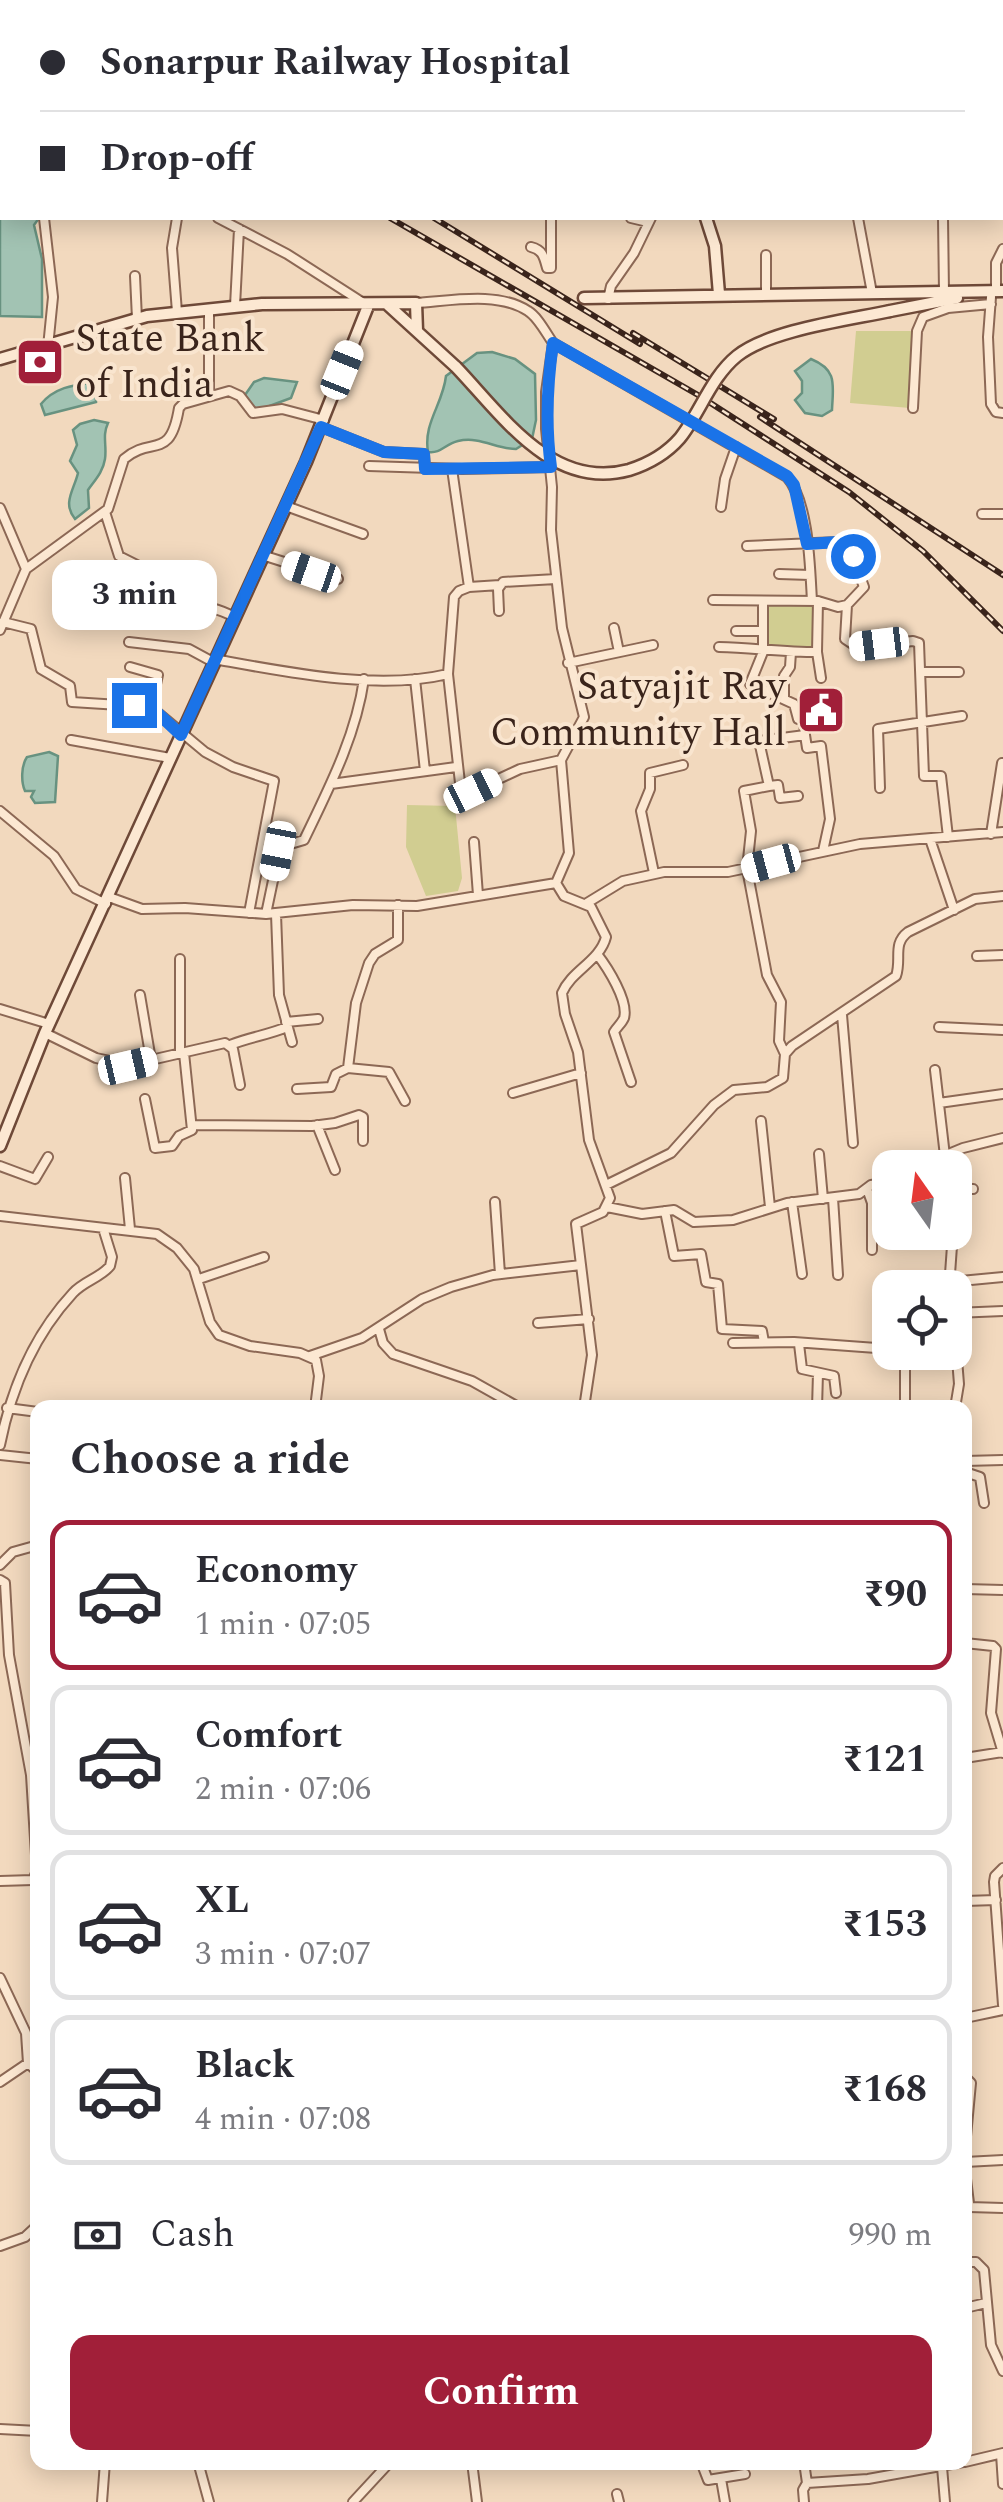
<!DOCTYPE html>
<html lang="en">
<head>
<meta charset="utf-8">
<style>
  :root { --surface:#fff; --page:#f2f2f3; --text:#2b2b33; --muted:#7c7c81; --line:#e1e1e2; --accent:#a11f39 }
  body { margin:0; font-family:Spectral,serif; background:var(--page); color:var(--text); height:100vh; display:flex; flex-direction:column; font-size:38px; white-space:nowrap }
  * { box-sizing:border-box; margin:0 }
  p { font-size:32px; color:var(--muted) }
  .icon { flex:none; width:55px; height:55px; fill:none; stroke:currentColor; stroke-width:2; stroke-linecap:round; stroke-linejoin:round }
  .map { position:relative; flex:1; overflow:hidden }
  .drawer { position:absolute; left:30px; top:1400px; width:942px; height:1070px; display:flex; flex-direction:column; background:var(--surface); border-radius:20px; box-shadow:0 5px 25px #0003 }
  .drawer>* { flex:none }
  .banner { position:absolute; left:0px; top:0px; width:1005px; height:220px; box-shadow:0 5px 25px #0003; display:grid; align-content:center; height:220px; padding:0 40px; background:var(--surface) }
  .needle { width:65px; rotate:346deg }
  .fabs { position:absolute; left:872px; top:1150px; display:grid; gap:20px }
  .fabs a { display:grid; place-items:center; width:100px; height:100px; border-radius:20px; background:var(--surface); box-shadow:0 5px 25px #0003; font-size:50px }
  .end { position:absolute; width:45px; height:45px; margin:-22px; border:12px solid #1a73e8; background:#fff; box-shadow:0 0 0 5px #fff }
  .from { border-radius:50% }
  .bubble { position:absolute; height:70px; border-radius:20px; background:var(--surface); box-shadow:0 5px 25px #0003; font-size:32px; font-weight:700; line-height:70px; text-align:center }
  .car { position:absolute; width:30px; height:60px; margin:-30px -15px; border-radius:12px; box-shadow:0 0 8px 2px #0007; background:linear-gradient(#fff 24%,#345 0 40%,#fff 0 76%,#345 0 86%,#fff 0) }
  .banner b { display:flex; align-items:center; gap:35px; height:95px; font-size:38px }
  .banner b+b { border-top:2px solid var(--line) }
  .banner i { width:25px; height:25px; background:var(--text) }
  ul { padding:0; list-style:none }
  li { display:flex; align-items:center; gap:30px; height:150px; margin:0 20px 15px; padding:0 20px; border:5px solid var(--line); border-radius:20px }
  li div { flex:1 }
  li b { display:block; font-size:38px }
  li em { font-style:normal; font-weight:700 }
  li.current { border-color:var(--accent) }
  li>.icon { width:90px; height:90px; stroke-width:1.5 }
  h2 { padding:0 40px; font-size:45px; line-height:120px }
  .pay { display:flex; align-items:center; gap:25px; height:110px; padding:0 40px; font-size:38px }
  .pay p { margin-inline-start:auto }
  .action { display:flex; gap:20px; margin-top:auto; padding:20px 40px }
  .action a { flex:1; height:115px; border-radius:20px; background:var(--accent); color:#fff; font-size:40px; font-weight:700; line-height:115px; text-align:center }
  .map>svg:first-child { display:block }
</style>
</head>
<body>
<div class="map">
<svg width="1003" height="2502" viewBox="0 0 1003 2502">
  <rect width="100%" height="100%" fill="#f2d9be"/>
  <!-- green -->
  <path fill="#d1cd91" d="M856,331H915L910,408L850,403Z
    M766,603L816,604L815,650H765Z
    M407,805L455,806L462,878L458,891L426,896L406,847Z"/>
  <!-- water -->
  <path fill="#a2c3b3" stroke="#689280" stroke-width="2.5" d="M0,139L2,218H39L34,225L42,259V317L0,316Z
    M492,352L515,359L535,374L536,420L532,439L516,449C496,449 480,436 458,441C445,444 441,454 428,452C423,423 443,404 446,376L477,353Z
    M811,359C838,370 833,385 832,410L822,416L805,413L795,400L802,393V381L795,371Z
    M264,378L297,382L291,398L256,411L245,395L254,382Z
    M95,382L96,402L45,415L41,404C55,387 74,385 95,382Z
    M94,420L108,423C102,436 107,445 105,459C103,472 95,480 88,490L89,508L75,519C62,503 74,490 78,473L70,461L77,445L73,430L80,424Z
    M49,752L58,756L55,802L35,803L31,797L34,791H25C21,782 21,766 27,757Z"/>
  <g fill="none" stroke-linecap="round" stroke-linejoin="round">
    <!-- minor casing -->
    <g stroke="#8c6855" stroke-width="12">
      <path id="minor" d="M11,0L16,2
        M265,0L270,2
        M114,2V0
        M144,2L145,0
        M478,2V0
        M929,2L930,0
        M982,2V0
        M1002,102L1003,103
        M0,109L2,108
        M44,218L53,297L48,347
        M177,218L172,248L177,312
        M218,218L287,254L365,304
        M631,218L648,222
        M858,218L872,293
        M943,218L944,292
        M531,247C543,250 544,257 547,268H551V218
        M766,255V295
        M135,276L137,319
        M996,291V263L1003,249
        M991,297L988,337L991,404L996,412L1003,413
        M608,299L611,286L634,253L651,218
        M416,303C450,301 498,291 528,311C538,317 546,333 553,343L787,477C809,502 810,568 812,601
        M235,306L239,229
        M209,309V394
        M553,343L546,392V429L552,487L551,530L562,628L584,717L561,760L569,853L556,883L564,896L591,907L606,937C600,961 571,971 562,993L565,1014L578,1052L589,1140L610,1198L603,1212L576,1224L592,1355L584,1408
        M913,408L917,331L923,317L948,308L991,304
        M321,427L384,452L424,454L425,469
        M369,466L462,469L551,467
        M452,469L469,587L500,585
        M286,506L363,534
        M721,507L725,479L736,447
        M0,508L26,569L0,630
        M105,512L119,556L145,569V594C172,608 205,600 234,617
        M982,514H1003
        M262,555L338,579
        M26,569L108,509L124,459C152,435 170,462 179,408L183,404L229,391L240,396L253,413L282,409L324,420
        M779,574L810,575
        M713,600L818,601L838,607L847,605L864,587L853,557L838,542L747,546
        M818,601L817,652L821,678
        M847,605L845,639L857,647L913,641L919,643L924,776H941L948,837
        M499,611L498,589L503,582L556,579
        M3,622L31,629L41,669L70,686L72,702L151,707L205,752L233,767L274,781L249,913
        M614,628L619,652
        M736,631H763V601
        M763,631V652L750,684L794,704L798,719L804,720L805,735L759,741L769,786L744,791L751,831L747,869L767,975L781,1002L779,1041L785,1054
        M129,642L189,649L213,662
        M719,647C753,648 784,652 817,652
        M214,659C286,672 377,691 448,674L454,597L459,591L469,587
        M568,663L653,645
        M130,667L158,675L151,707
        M921,672H959
        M448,674L461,792L473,791L520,769L561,760
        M415,679L425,771
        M784,697V676L790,667L791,652
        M805,735L807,748L821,746L830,819L823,851
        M71,740L170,758
        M331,784L456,767
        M769,786L778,785L780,798L798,796
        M880,788L878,729L962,716
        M0,811L54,856L76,889L106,904
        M991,834L1002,763
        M930,839L954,910
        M474,842L478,895
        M654,873L641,811L650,789V773L683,765
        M109,897L142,909L185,908L266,914L353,905L417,906L556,883
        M587,903L623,881L664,872H728L860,844L1003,832
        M398,905V940L375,954L369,963L356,1003L348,1068L389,1072L405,1101
        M266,914L280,847L304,840C329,788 356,736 364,679
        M276,914L279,995L292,1042
        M597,954C607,967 629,1001 624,1018C622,1023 617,1027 614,1032L631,1082
        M977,956L1003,955
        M140,995L151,1060
        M0,1009L49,1024
        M842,1015L853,1143
        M286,1022L318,1019
        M939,1027L1003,1030
        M45,1033L96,1058L129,1065L225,1043L233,1049L240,1085
        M230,1045C250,1037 268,1035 287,1027
        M180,1053V959
        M935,1070L945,1156
        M297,1089L331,1087L336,1074L348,1068
        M513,1093L581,1073
        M145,1099L155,1148L172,1146L179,1136L192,1130L184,1053
        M939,1103L1003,1094
        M761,1121L770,1207
        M194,1125L312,1126L335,1123L359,1115L363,1117V1141
        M317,1125L335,1170
        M819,1154L823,1199
        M0,1166L35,1179L48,1157
        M125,1178L130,1229
        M888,1182L887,1167L890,1164L917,1167L963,1148L1003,1138
        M606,1185L671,1153L714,1105L734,1090L767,1087L783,1078L785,1054L792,1046L896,976C902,959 892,944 908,932L975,899L1003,896
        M955,1188L973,1189
        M867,1189L872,1203V1250
        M833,1198L838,1275
        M495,1202L500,1274
        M792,1202L802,1274
        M607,1207L642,1214L674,1210L694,1222L733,1220L787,1203L859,1194L871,1185L890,1182
        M665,1211L674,1256L701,1254L706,1282L718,1284L722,1329L762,1331L764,1342
        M0,1216L157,1234L177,1248L194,1269L210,1322L219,1335L250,1346L300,1353L316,1360L319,1376L315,1408
        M199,1279L264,1257
        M950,1282L1003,1277
        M949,1288L953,1232
        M955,1313L1003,1311
        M538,1323L589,1319
        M379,1329L383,1343L393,1354L472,1381L520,1408
        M733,1343L794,1342L890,1349
        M799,1344L802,1369L834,1376L836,1393
        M905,1352V1408
        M310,1356L362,1338L422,1299L451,1287L493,1275L581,1265
        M7,1408L38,1412
        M817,1408L818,1373
        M955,1408L959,1384L955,1334
        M0,1445C11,1390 34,1335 73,1293C84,1281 100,1278 110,1266L112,1257L103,1228
        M0,1455L38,1459
        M965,1461L1003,1460
        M965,1472L980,1477L984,1503
        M0,1565L13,1552L38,1545
        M0,1580L5,1583L9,1655L31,1775L37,1871L33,1880L0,1881
        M965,1589L1003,1590
        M965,1643L993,1646L996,1649L991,1713L1003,1753
        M965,1758L1003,1752
        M1003,1868L995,1876L994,1882L1003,2005
        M965,1901L996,1900
        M0,1978L26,2033L28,2063L38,2072
        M965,2018L1003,2010
        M965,2077L971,2083L965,2147
        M0,2082L28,2063
        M965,2162L1003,2160
        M965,2171L969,2203L965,2208
        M969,2207L1003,2208
        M0,2246L25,2237L38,2225
        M965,2262H976L984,2270L991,2345L1003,2371
        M965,2308L986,2303
        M0,2429L38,2431
        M1001,2454L1003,2484
        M198,2462L209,2502
        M472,2462L477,2502
        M701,2462L708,2480L745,2474
        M804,2462L807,2483
        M965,2462L1003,2453
        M942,2467L945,2502
        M721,2479L725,2502
        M617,2494L619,2502
        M102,2502L105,2462
        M353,2502L390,2462
        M804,2502L803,2490L807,2483L868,2479L963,2462"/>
    </g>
    <!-- secondary casing -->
    <g stroke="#6e4938" stroke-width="15">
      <path id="secondary" d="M667,2L668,0
        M706,218L715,246L719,294
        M584,298L1003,291
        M388,305L456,367
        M890,311L957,298
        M0,359L147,316L262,304L416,303L417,331
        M0,1146L45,1033L306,462L368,306"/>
    </g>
    <!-- minor -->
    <use href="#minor" stroke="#fce8d2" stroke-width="8"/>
    <!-- secondary -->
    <use href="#secondary" stroke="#fce8d2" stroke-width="10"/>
    <!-- rail casing -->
    <g stroke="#3a241b" stroke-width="6">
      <path id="rail" d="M29,0L33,2
        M55,0L60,2
        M390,218L698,395L849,492L923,551L1003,631
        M434,218L640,344
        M633,333L774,419
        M760,417L1003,575"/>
    </g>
    <!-- rail -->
    <use href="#rail" stroke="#f9e5cf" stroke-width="2.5" stroke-dasharray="8" stroke-linecap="butt"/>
    <!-- secondary-bridge casing -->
    <g stroke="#6e4938" stroke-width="15" stroke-linecap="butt">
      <path id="secondary-bridge" d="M456,367C502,415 552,491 629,470C648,464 667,453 680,438C700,413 711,377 737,356C769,330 848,320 890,311"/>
    </g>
    <!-- secondary-bridge -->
    <use href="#secondary-bridge" stroke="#fce8d2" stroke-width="10"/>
  </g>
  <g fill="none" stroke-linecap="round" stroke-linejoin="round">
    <!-- route -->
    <path stroke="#1a73e8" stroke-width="12" d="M134,705L150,706L181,735L321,427L384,452L424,454L425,469L551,467C545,424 547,385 553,343L787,476L794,485L807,544L838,542L853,556"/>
  </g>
  <!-- icons -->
  <defs>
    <g id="bank-square" transform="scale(2.5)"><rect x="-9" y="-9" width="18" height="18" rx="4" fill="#a11f39" stroke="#f9e5cf"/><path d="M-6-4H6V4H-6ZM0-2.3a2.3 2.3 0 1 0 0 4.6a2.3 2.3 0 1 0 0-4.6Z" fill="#fff"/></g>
    <g id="civic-square" transform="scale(2.5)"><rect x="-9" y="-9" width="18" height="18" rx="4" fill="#a11f39" stroke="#f9e5cf"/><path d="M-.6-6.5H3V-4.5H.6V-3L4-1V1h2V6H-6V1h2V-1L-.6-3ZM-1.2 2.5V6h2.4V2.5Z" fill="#fff"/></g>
  </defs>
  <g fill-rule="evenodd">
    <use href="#bank-square" x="40" y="362"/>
    <use href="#civic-square" x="821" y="710"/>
  </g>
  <g text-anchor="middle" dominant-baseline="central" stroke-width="8" stroke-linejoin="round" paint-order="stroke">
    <!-- poi labels -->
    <g font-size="40" fill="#3a241b" stroke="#f9e5cf" text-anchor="start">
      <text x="75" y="339">State Bank<tspan x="75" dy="46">of India</tspan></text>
      <text x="786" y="687" text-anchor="end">Satyajit Ray<tspan x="786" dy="46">Community Hall</tspan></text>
    </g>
  </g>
</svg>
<div class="fabs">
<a><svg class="needle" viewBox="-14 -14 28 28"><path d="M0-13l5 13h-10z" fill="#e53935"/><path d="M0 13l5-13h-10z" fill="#7c7c81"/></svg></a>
<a><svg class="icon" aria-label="locate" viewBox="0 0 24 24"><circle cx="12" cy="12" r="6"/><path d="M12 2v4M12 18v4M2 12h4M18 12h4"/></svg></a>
</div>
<i class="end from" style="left:853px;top:556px"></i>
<i class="end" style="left:134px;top:705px"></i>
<div class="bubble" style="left:52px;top:560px;width:165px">3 min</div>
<i class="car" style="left:342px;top:370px;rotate:22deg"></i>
<i class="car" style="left:311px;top:572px;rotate:289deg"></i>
<i class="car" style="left:879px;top:644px;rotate:263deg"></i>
<i class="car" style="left:473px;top:791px;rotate:64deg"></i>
<i class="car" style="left:278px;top:851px;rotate:191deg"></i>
<i class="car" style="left:771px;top:863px;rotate:255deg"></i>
<i class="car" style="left:128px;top:1066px;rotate:77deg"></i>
<div class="banner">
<b><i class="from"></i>Sonarpur Railway Hospital</b>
<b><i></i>Drop-off</b>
</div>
<section class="drawer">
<h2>Choose a ride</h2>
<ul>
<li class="current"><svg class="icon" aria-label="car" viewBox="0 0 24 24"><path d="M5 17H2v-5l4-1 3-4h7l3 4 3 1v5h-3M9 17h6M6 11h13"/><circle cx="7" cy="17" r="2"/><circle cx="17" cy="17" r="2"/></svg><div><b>Economy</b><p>1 min · 07:05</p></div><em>₹90</em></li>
<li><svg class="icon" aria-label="car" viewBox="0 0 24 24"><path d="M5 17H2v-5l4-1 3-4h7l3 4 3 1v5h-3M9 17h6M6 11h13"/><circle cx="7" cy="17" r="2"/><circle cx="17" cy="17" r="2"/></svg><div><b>Comfort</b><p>2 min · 07:06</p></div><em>₹121</em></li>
<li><svg class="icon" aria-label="car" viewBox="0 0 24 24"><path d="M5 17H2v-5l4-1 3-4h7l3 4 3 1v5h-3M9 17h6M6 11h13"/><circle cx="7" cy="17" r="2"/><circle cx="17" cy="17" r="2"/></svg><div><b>XL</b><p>3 min · 07:07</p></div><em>₹153</em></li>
<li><svg class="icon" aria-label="car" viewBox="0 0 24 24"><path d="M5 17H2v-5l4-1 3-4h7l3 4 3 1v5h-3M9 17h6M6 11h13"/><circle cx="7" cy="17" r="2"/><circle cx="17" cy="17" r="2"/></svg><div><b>Black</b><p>4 min · 07:08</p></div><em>₹168</em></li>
</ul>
<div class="pay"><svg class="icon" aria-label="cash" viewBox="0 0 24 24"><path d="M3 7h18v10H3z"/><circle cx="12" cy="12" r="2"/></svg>Cash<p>990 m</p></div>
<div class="action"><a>Confirm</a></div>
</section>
</div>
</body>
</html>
